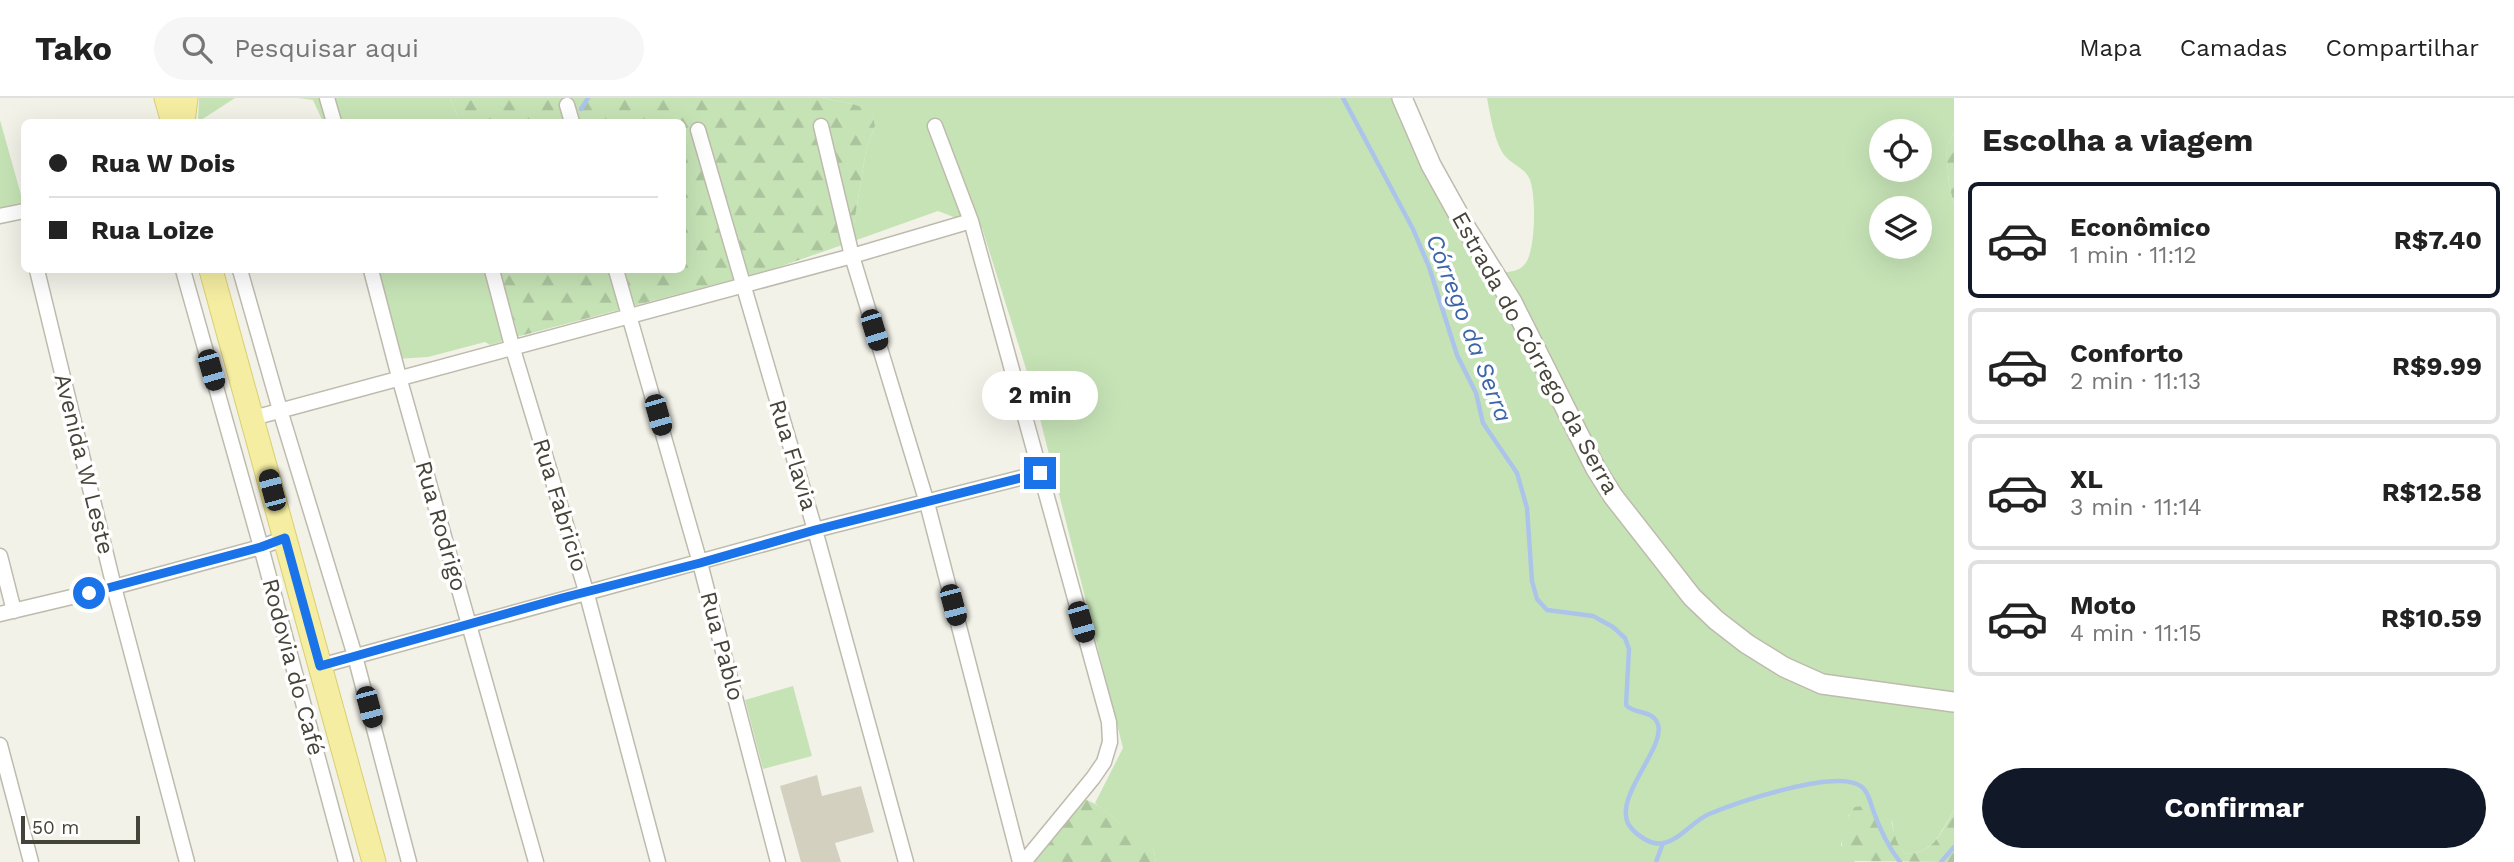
<!DOCTYPE html>
<html lang="pt">
<head>
<meta charset="utf-8">
<style>
  :root { --surface:#fff; --page:#f6f6f6; --text:#222; --muted:#767676; --line:#e0e0e0; --accent:#111827 }
  body { margin:0; font-family:"Work Sans",sans-serif; background:var(--page); color:var(--text); height:100vh; display:flex; flex-direction:column; font-size:26px; white-space:nowrap }
  * { box-sizing:border-box; margin:0 }
  p { font-size:23px; color:var(--muted) }
  .icon { flex:none; width:38px; height:38px; fill:none; stroke:currentColor; stroke-width:2; stroke-linecap:round; stroke-linejoin:round }
  .map { position:relative; flex:1; overflow:hidden }
  .drawer { display:flex; flex-direction:column; background:var(--surface); width:560px }
  .drawer>* { flex:none }
  .top-card { position:absolute; left:21px; top:21px; width:665px; height:154px; border-radius:10px; box-shadow:0 7px 28px #0002; display:grid; align-content:center; height:154px; padding:0 28px; background:var(--surface) }
  .tools { position:absolute; left:1869px; top:21px; display:grid; gap:14px }
  .tools a { display:grid; place-items:center; width:63px; height:63px; border-radius:50%; background:var(--surface); box-shadow:0 7px 28px #0002; font-size:35px }
  .scale { position:absolute; left:21px; bottom:18px; width:119px; box-sizing:border-box; padding-left:7px; border:4px solid #464338; border-top:0; font-size:19px; line-height:24px; white-space:nowrap; color:#464338; -webkit-text-stroke:5px #fff; paint-order:stroke }
  .end { position:absolute; width:32px; height:32px; margin:-16px; border:9px solid #1a73e8; background:#fff; box-shadow:0 0 0 4px #fff }
  .from { border-radius:50% }
  .bubble { position:absolute; height:49px; border-radius:24px; background:var(--surface); box-shadow:0 7px 28px #0002; font-size:23px; font-weight:700; line-height:49px; text-align:center }
  .car { position:absolute; width:21px; height:42px; margin:-21px -10px; border-radius:9px; box-shadow:0 0 5px 2px #0007; background:linear-gradient(#222 24%,#8ab4d8 0 40%,#222 0 76%,#8ab4d8 0 86%,#222 0) }
  .top-card b { display:flex; align-items:center; gap:24px; height:66px; font-size:26px }
  .top-card b+b { border-top:2px solid var(--line) }
  .top-card i { width:18px; height:18px; background:var(--text) }
  ul { padding:0; list-style:none }
  li { display:flex; align-items:center; gap:21px; height:116px; margin:0 14px 10px; padding:0 14px; border:4px solid var(--line); border-radius:10px }
  li div { flex:1 }
  li b { display:block; font-size:26px }
  li em { font-style:normal; font-weight:700 }
  li.active { border-color:var(--accent) }
  li>.icon { width:63px; height:63px; stroke-width:1.5 }
  h2 { padding:0 28px; font-size:32px; line-height:84px }
  .button { display:flex; gap:14px; margin-top:auto; padding:14px 28px }
  .button a { flex:1; height:80px; border-radius:42px; background:var(--accent); color:#fff; font-size:28px; font-weight:700; line-height:80px; text-align:center }
  header { display:flex; align-items:center; gap:42px; box-sizing:border-box; height:98px; padding:0 35px; background:var(--surface); border-bottom:2px solid var(--line) }
  header strong { font-size:33px }
  nav { display:flex; gap:38px; margin-inline-start:auto; font-size:24px }
  .search { width:490px; height:63px; background:var(--page); display:flex; align-items:center; gap:18px; box-sizing:border-box; padding:0 24px; border-radius:38px; color:var(--muted); font-size:26px }
  main { display:flex; flex:1; min-height:0 }
  .map>svg:first-child { display:block }
</style>
</head>
<body>
<header>
<strong>Tako</strong>
<div class="search"><svg class="icon" aria-label="search" viewBox="0 0 24 24"><circle cx="10" cy="10" r="6"/><path d="M15 15l6 6"/></svg>Pesquisar aqui</div>
<nav><a>Mapa</a><a>Camadas</a><a>Compartilhar</a></nav>
</header>
<main>
<div class="map">
<svg width="1954" height="764" viewBox="0 0 1954 764">
  <defs>
    <pattern id="forest-firs" width="22" height="20" patternUnits="userSpaceOnUse" patternTransform="scale(1.75)"><rect width="22" height="20" fill="#c6e3b6"/><path d="M5 1l3.5 6h-7zM16 11l3.5 6h-7z" fill="#abc49d"/></pattern>
  </defs>
  <rect width="100%" height="100%" fill="#f3f2e9"/>
  <!-- green -->
  <path fill="#c6e3b6" fill-rule="evenodd" d="M199,0H235L198,24Z
    M298,0H450L460,24H323L313,2Z
    M822,0H1400L1501,174C1510,174 1518,174 1525,166C1536,153 1536,97 1530,82C1526,71 1515,68 1507,60C1495,49 1490,16 1487,0H1954V34L1946,50L1949,87L1954,106V713C1940,734 1933,758 1904,755L1896,746L1892,723L1849,716L1841,747L1855,764H1156L1153,751L1095,705L1123,650L1033,293L982,130L938,113L851,144L866,52L875,28L872,14L853,6ZM1881,33H1920V72H1881ZM1881,110H1920V149H1881Z
    M0,22L23,104L19,113L0,116Z
    M371,172H494L520,238L490,247L485,244L428,259L396,261Z
    M793,588L812,658L763,671L745,602Z"/>
  <!-- forest -->
  <path fill="url(#forest-firs)" d="M450,0H822L853,6L872,13L875,28L866,52L851,144L773,171L520,238L494,172H682V24H460Z
    M1954,34V106L1949,87L1946,50Z
    M1083,700L1099,708L1123,727L1140,730L1153,751L1156,764H1023Z
    M1870,707L1887,712C1895,727 1892,741 1904,755C1933,758 1941,734 1954,713V764L1852,763L1843,756C1840,740 1844,721 1855,709Z"/>
  <g fill="none" stroke-linecap="round" stroke-linejoin="round">
    <!-- stream -->
    <path stroke="#acc4ea" stroke-width="4.5" d="M1343,0L1413,131L1429,169L1457,257L1476,295L1483,325L1517,375L1527,410L1532,483L1537,501L1547,512L1593,518L1613,529L1625,540L1629,551L1626,607C1635,617 1650,611 1657,624C1670,648 1606,704 1632,731C1639,739 1653,748 1664,745C1681,741 1693,723 1709,716C1736,705 1839,669 1862,689C1869,695 1870,704 1873,712C1879,729 1889,750 1900,764
      M581,11L588,0
      M1656,764L1663,745
      M1941,764L1954,749"/>
  </g>
  <!-- building -->
  <path fill="#d4d0c0" d="M817,677L822,698L861,688L874,734L835,745L841,764H801L780,688Z"/>
  <g fill="none" stroke-linecap="round" stroke-linejoin="round">
    <!-- minor casing -->
    <g stroke="#bebbad" stroke-width="17">
      <path id="minor" d="M327,0L334,24
        M567,7L572,24
        M821,28L852,158L927,405L1020,764
        M935,28L971,123L1109,624L1110,644L1104,664L1093,680L1024,764
        M698,32L815,432L906,764
        M0,118L24,113
        M37,172L114,489L187,764
        M183,172L261,449L346,764
        M240,172L280,312L355,558L409,764
        M371,172L399,279L536,764
        M492,172L512,248L586,493L658,764
        M616,172L700,465L778,764
        M253,320L852,158L971,123
        M0,458L14,513
        M0,516L114,489L261,449L285,440
        M320,568L815,432L1040,375
        M0,647L31,764"/>
    </g>
    <!-- tertiary casing -->
    <g stroke="#bebbad" stroke-width="22">
      <path id="tertiary" d="M1402,0L1431,67L1466,130L1512,204L1596,371L1613,398L1692,499L1716,522L1747,546L1784,569L1822,586L1954,604"/>
    </g>
    <!-- primary casing -->
    <g stroke="#d9ce72" stroke-width="25">
      <path id="primary" d="M166,0L173,24
        M183,24L186,0
        M211,172L374,764"/>
    </g>
    <!-- minor -->
    <use href="#minor" stroke="#fff" stroke-width="14"/>
    <!-- tertiary -->
    <use href="#tertiary" stroke="#fff" stroke-width="19"/>
    <!-- primary -->
    <use href="#primary" stroke="#f5eda1" stroke-width="23"/>
  </g>
  <g fill="none" stroke-linecap="round" stroke-linejoin="round">
    <!-- route -->
    <path stroke="#1a73e8" stroke-width="9" d="M89,495L261,449L285,440L320,568L562,500L700,465L815,432L1040,375"/>
  </g>
  <g text-anchor="middle" dominant-baseline="central" stroke-width="7" stroke-linejoin="round" paint-order="stroke">
    <!-- street labels -->
    <g font-size="23" fill="#464338" stroke="#fff">
      <text transform="translate(1535 255) rotate(61)">Estrada do Córrego da Serra</text>
      <text transform="translate(793 357) rotate(73)">Rua Flavia</text>
      <text transform="translate(84 366) rotate(76)">Avenida W Leste</text>
      <text transform="translate(560 407) rotate(73)">Rua Fabricio</text>
      <text transform="translate(441 428) rotate(74)">Rua Rodrigo</text>
      <text transform="translate(722 548) rotate(75)">Rua Pablo</text>
      <text transform="translate(293 569) rotate(75)">Rodovia do Café</text>
    </g>
    <!-- water labels -->
    <g font-size="24" font-style="italic" fill="#3b65a8" stroke="#fff">
      <text transform="translate(1469 230) rotate(69)">Córrego da Serra</text>
    </g>
  </g>
</svg>
<div class="tools">
<a><svg class="icon" aria-label="locate" viewBox="0 0 24 24"><circle cx="12" cy="12" r="6"/><path d="M12 2v4M12 18v4M2 12h4M18 12h4"/></svg></a>
<a><svg class="icon" aria-label="layers" viewBox="0 0 24 24"><path d="M12 4l9 5-9 5-9-5zM3 14l9 5 9-5"/></svg></a>
</div>
<div class="scale">50 m</div>
<i class="end from" style="left:89px;top:495px"></i>
<i class="end" style="left:1040px;top:375px"></i>
<div class="bubble" style="left:982px;top:273px;width:116px">2 min</div>
<i class="car" style="left:874px;top:232px;rotate:163deg"></i>
<i class="car" style="left:211px;top:272px;rotate:164deg"></i>
<i class="car" style="left:658px;top:317px;rotate:164deg"></i>
<i class="car" style="left:272px;top:392px;rotate:345deg"></i>
<i class="car" style="left:953px;top:507px;rotate:165deg"></i>
<i class="car" style="left:1081px;top:524px;rotate:164deg"></i>
<i class="car" style="left:369px;top:609px;rotate:165deg"></i>
<div class="top-card">
<b><i class="from"></i>Rua W Dois</b>
<b><i></i>Rua Loize</b>
</div>
</div>
<section class="drawer">
<h2>Escolha a viagem</h2>
<ul>
<li class="active"><svg class="icon" aria-label="car" viewBox="0 0 24 24"><path d="M5 17H2v-5l4-1 3-4h7l3 4 3 1v5h-3M9 17h6M6 11h13"/><circle cx="7" cy="17" r="2"/><circle cx="17" cy="17" r="2"/></svg><div><b>Econômico</b><p>1 min · 11:12</p></div><em>R$7.40</em></li>
<li><svg class="icon" aria-label="car" viewBox="0 0 24 24"><path d="M5 17H2v-5l4-1 3-4h7l3 4 3 1v5h-3M9 17h6M6 11h13"/><circle cx="7" cy="17" r="2"/><circle cx="17" cy="17" r="2"/></svg><div><b>Conforto</b><p>2 min · 11:13</p></div><em>R$9.99</em></li>
<li><svg class="icon" aria-label="car" viewBox="0 0 24 24"><path d="M5 17H2v-5l4-1 3-4h7l3 4 3 1v5h-3M9 17h6M6 11h13"/><circle cx="7" cy="17" r="2"/><circle cx="17" cy="17" r="2"/></svg><div><b>XL</b><p>3 min · 11:14</p></div><em>R$12.58</em></li>
<li><svg class="icon" aria-label="car" viewBox="0 0 24 24"><path d="M5 17H2v-5l4-1 3-4h7l3 4 3 1v5h-3M9 17h6M6 11h13"/><circle cx="7" cy="17" r="2"/><circle cx="17" cy="17" r="2"/></svg><div><b>Moto</b><p>4 min · 11:15</p></div><em>R$10.59</em></li>
</ul>
<div class="button"><a>Confirmar</a></div>
</section>
</main>
</body>
</html>
